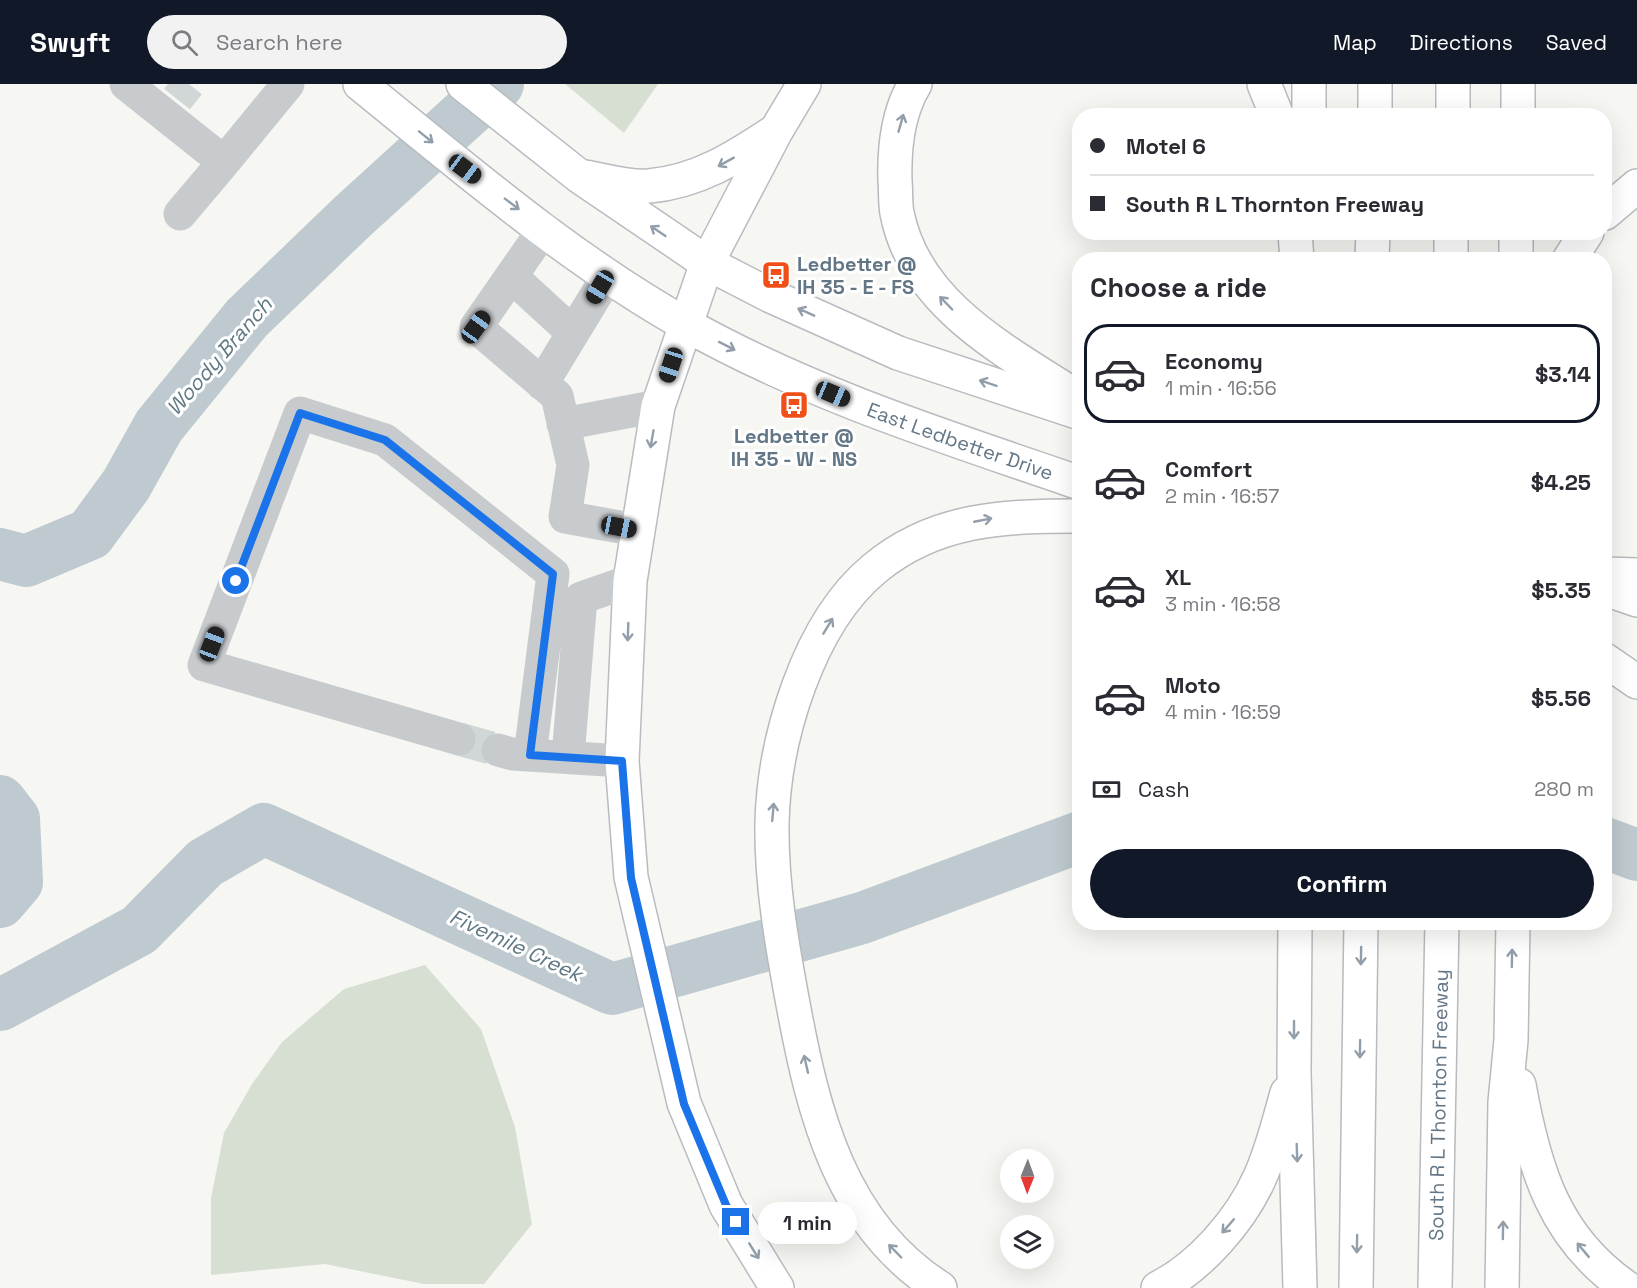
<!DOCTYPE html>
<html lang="en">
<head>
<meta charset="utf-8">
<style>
  :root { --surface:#fff; --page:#f2f2f3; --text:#2b2b33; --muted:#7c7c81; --line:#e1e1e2; --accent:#111827 }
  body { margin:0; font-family:"Space Grotesk",sans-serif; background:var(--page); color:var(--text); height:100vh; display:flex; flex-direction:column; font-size:22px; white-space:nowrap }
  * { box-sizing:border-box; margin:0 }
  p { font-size:20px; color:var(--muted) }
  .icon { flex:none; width:33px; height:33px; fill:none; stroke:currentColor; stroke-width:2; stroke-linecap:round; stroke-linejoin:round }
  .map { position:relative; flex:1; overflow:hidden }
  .drawer { position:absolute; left:1072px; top:168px; width:540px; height:678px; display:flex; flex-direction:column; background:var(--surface); border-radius:24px; box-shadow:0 6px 24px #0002 }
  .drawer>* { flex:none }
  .top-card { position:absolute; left:1072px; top:24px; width:540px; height:132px; border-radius:24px; box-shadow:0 6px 24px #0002; display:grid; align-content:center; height:132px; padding:0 18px; background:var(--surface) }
  .needle { width:39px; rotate:181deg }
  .fabs { position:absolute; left:1000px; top:1065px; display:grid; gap:12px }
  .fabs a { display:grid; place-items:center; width:54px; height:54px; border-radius:50%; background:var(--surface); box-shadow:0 6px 24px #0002; font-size:30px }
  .end { position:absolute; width:27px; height:27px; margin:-14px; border:8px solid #1a73e8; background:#fff; box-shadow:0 0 0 3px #fff }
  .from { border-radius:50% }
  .bubble { position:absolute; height:42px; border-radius:21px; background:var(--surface); box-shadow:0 6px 24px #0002; font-size:20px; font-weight:700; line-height:42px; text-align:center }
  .car { position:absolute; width:18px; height:36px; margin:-18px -9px; border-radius:8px; box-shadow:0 0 4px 2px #0007; background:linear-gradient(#222 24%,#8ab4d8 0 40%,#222 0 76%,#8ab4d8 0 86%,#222 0) }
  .top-card b { display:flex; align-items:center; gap:21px; height:57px; font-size:22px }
  .top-card b+b { border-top:2px solid var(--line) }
  .top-card i { width:15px; height:15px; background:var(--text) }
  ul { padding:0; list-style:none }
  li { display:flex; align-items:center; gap:18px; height:99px; margin:0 12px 9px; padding:0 6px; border:3px solid transparent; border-radius:24px }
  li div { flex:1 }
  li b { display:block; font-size:22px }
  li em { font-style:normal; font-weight:700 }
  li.on { border-color:var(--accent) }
  li>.icon { width:54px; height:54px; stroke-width:1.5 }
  h2 { padding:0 18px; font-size:27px; line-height:72px }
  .pay { display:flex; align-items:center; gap:15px; height:66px; padding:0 18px; font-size:22px }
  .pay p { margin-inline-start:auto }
  .button { display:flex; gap:12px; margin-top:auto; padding:12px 18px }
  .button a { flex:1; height:69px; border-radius:36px; background:var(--accent); color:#fff; font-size:24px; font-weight:700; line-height:69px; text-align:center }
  header { display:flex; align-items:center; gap:36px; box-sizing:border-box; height:84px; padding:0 30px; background:var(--accent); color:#fff }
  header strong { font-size:28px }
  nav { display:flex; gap:33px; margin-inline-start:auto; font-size:21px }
  .search { width:420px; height:54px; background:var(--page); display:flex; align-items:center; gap:15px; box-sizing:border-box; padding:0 21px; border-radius:33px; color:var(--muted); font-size:22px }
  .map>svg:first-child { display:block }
</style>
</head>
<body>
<header>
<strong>Swyft</strong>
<div class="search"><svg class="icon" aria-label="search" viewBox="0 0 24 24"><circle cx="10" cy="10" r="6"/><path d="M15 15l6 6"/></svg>Search here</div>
<nav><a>Map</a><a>Directions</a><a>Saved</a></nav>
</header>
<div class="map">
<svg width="1637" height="1204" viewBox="0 0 1637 1204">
  <rect width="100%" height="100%" fill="#f6f6f2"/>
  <!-- green -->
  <path fill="#d7dfd3" d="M565,0H658L624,49Z
    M425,881L481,945L515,1043L532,1140L484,1200H424L325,1180L211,1191V1114L224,1049L252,1000L282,958L344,905Z"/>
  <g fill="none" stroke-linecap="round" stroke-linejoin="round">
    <!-- river -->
    <path stroke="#becacf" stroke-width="52" d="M0,470L26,477L90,450L126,401L159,342L247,234L352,133L498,0
      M0,717L14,735L17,798L0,818
      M1605,759L1637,771
      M0,921L139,846L205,779L264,745L612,905L862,834L1080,753"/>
    <!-- minor-tunnel -->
    <path stroke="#d1d6d7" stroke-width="33" stroke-dasharray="33 16" stroke-linecap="butt" d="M177,15L189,0
      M459,655L498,666"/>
    <!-- major casing -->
    <g stroke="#b8bcc0" stroke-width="36">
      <g id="major">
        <path id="s1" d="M360,0C464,84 568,174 685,240C809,310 946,353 1080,399"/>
        <path d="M463,0L579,92L707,179L771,212L898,269L1080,329"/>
        <path d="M585,93C604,96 629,104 649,102C697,98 735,74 774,48"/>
        <path d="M1605,505L1637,516"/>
        <path d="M777,1204L726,1121L684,1019L631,793L622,677L630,497L658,322L707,179L776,47L804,0"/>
      </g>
    </g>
    <!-- highway casing -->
    <g stroke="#b7bbbe" stroke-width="36">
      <g id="highway">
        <path d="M915,0C898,28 894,65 895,97C896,107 895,119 897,129C915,222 1008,268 1080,315"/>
        <path d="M1264,0L1277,32"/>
        <path d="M1309,32V0"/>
        <path d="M1375,32V0"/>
        <path d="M1453,32V0"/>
        <path d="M1518,32V0"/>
        <path d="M1605,129L1637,102"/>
        <path d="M1295,148L1297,176"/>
        <path d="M1516,148V176"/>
        <path d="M1372,176L1373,148"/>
        <path d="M1451,176V148"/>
        <path d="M1569,176L1587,148"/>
        <path d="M1605,490L1637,491"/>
        <path d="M1605,576L1637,598"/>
        <path d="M1295,838L1294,989L1300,1204"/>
        <path d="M1519,1001C1534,1085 1554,1154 1627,1204"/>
        <path d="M940,1204C840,1141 813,1028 793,920C782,861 771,799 772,739C774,655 808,540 874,485C935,434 1004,432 1080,432"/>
        <path d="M1158,1204C1200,1183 1241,1136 1260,1093C1272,1067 1279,1037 1287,1009"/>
        <path d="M1356,1204L1361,838"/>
        <path id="s2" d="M1435,1204L1442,838"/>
        <path d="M1502,1204L1505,1018L1511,956L1513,838"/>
      </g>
    </g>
    <!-- minor -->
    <path stroke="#c8cbce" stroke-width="33" d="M126,0L224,78L180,130
      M224,78L288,0
      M544,145L476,243L557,312L573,381L565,433L636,446
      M512,193L573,249
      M542,300L607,193
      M563,340L658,322
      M459,655L204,581L300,329L385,356L553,490L530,671
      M498,666L512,670L622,677
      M568,673L581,514L630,497"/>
    <!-- major -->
    <use href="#major" stroke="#fff" stroke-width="33"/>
    <!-- highway -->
    <use href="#highway" stroke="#fff" stroke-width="33"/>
  </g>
  <!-- one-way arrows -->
  <defs><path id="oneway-shaft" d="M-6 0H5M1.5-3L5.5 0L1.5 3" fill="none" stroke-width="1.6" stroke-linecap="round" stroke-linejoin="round" transform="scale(1.5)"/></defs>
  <g stroke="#929faa">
    <use href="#oneway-shaft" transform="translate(901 39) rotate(-74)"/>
    <use href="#oneway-shaft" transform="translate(426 53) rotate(39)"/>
    <use href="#oneway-shaft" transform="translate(726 78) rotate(151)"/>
    <use href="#oneway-shaft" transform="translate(512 120) rotate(37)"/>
    <use href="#oneway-shaft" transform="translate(658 147) rotate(-146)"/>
    <use href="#oneway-shaft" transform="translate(946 219) rotate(-134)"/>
    <use href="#oneway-shaft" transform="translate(806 228) rotate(-156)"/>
    <use href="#oneway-shaft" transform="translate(727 262) rotate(27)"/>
    <use href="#oneway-shaft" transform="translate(988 299) rotate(-162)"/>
    <use href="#oneway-shaft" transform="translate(652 355) rotate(100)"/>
    <use href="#oneway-shaft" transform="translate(983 436) rotate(-11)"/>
    <use href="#oneway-shaft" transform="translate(828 542) rotate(-59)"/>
    <use href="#oneway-shaft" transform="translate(628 548) rotate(92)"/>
    <use href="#oneway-shaft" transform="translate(773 728) rotate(-85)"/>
    <use href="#oneway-shaft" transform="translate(1361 872) rotate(91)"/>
    <use href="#oneway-shaft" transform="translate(1512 874) rotate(-89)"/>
    <use href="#oneway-shaft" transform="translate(1294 946) rotate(90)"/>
    <use href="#oneway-shaft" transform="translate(1360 965) rotate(91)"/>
    <use href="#oneway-shaft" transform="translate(806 980) rotate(-103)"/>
    <use href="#oneway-shaft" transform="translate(1297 1069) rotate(88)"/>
    <use href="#oneway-shaft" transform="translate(1228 1142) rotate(131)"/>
    <use href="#oneway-shaft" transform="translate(1503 1146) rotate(-89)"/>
    <use href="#oneway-shaft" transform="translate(1357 1160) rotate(91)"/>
    <use href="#oneway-shaft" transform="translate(1583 1166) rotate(-130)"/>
    <use href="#oneway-shaft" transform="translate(754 1167) rotate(58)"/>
    <use href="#oneway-shaft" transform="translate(895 1167) rotate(-134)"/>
  </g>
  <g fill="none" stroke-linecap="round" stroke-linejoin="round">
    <!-- route -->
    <path stroke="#1a73e8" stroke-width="8" d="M236,497L300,329L385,356L553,490L530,671L622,677L631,794L684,1020L726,1121L736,1138"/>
  </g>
  <!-- icons -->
  <defs>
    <g id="bus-square" transform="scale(1.5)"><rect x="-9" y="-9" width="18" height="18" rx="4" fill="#f04f19" stroke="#fff"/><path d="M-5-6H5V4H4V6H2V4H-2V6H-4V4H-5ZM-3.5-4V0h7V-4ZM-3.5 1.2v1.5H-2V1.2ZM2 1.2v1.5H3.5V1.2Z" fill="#fff"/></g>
  </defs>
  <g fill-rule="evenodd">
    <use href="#bus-square" x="776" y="191"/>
    <use href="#bus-square" x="794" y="321"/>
  </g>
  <g text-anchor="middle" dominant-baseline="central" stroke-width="6" stroke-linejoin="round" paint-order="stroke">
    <!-- poi labels -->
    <g font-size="20" font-weight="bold" fill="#637686" stroke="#fff" text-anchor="start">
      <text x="797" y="180">Ledbetter @<tspan x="797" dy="23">IH 35 - E - FS</tspan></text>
      <text x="794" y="352" text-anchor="middle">Ledbetter @<tspan x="794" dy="23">IH 35 - W - NS</tspan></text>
    </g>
    <!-- street labels -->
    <g font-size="20" fill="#637686" stroke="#fff">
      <text stroke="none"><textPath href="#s1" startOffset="704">East Ledbetter Drive</textPath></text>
      <text stroke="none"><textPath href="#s2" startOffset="183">South R L Thornton Freeway</textPath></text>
    </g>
    <!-- water labels -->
    <g font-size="21" font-style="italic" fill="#5f7883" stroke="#fff">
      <text transform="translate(219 272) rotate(-49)">Woody Branch</text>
      <text transform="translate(516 861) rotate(25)">Fivemile Creek</text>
    </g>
  </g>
</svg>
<div class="fabs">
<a><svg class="needle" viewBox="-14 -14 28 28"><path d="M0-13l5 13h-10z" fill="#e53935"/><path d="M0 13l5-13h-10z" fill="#7c7c81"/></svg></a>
<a><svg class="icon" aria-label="layers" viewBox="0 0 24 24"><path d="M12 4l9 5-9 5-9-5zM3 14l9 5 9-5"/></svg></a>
</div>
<i class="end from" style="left:236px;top:497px"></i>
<i class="end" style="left:736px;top:1138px"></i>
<div class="bubble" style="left:758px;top:1118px;width:99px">1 min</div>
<i class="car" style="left:465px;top:85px;rotate:127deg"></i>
<i class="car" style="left:600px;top:203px;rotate:211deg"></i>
<i class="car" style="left:476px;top:243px;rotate:36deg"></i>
<i class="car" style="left:671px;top:281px;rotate:198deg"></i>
<i class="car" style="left:833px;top:310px;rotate:113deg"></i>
<i class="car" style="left:619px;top:443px;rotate:101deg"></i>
<i class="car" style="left:212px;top:560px;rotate:21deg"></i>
<div class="top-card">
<b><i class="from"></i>Motel 6</b>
<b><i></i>South R L Thornton Freeway</b>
</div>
<section class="drawer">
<h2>Choose a ride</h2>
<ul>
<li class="on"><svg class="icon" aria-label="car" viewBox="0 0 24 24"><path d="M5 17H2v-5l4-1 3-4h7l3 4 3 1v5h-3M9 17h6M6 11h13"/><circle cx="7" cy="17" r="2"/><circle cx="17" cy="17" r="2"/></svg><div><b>Economy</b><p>1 min · 16:56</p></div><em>$3.14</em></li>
<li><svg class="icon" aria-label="car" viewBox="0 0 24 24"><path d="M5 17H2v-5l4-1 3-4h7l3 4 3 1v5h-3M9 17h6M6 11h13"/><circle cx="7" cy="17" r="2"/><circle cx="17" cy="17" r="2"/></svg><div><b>Comfort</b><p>2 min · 16:57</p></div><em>$4.25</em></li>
<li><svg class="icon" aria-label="car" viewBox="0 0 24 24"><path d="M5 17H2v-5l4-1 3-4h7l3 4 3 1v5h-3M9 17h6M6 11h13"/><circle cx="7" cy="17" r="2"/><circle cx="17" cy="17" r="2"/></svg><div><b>XL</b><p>3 min · 16:58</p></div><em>$5.35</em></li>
<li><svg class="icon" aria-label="car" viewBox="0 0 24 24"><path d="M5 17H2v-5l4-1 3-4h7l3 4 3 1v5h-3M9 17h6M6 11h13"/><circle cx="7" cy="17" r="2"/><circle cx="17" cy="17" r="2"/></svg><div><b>Moto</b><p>4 min · 16:59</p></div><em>$5.56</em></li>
</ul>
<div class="pay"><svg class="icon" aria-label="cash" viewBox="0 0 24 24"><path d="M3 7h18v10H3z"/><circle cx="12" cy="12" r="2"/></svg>Cash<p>280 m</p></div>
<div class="button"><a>Confirm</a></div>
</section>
</div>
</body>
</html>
